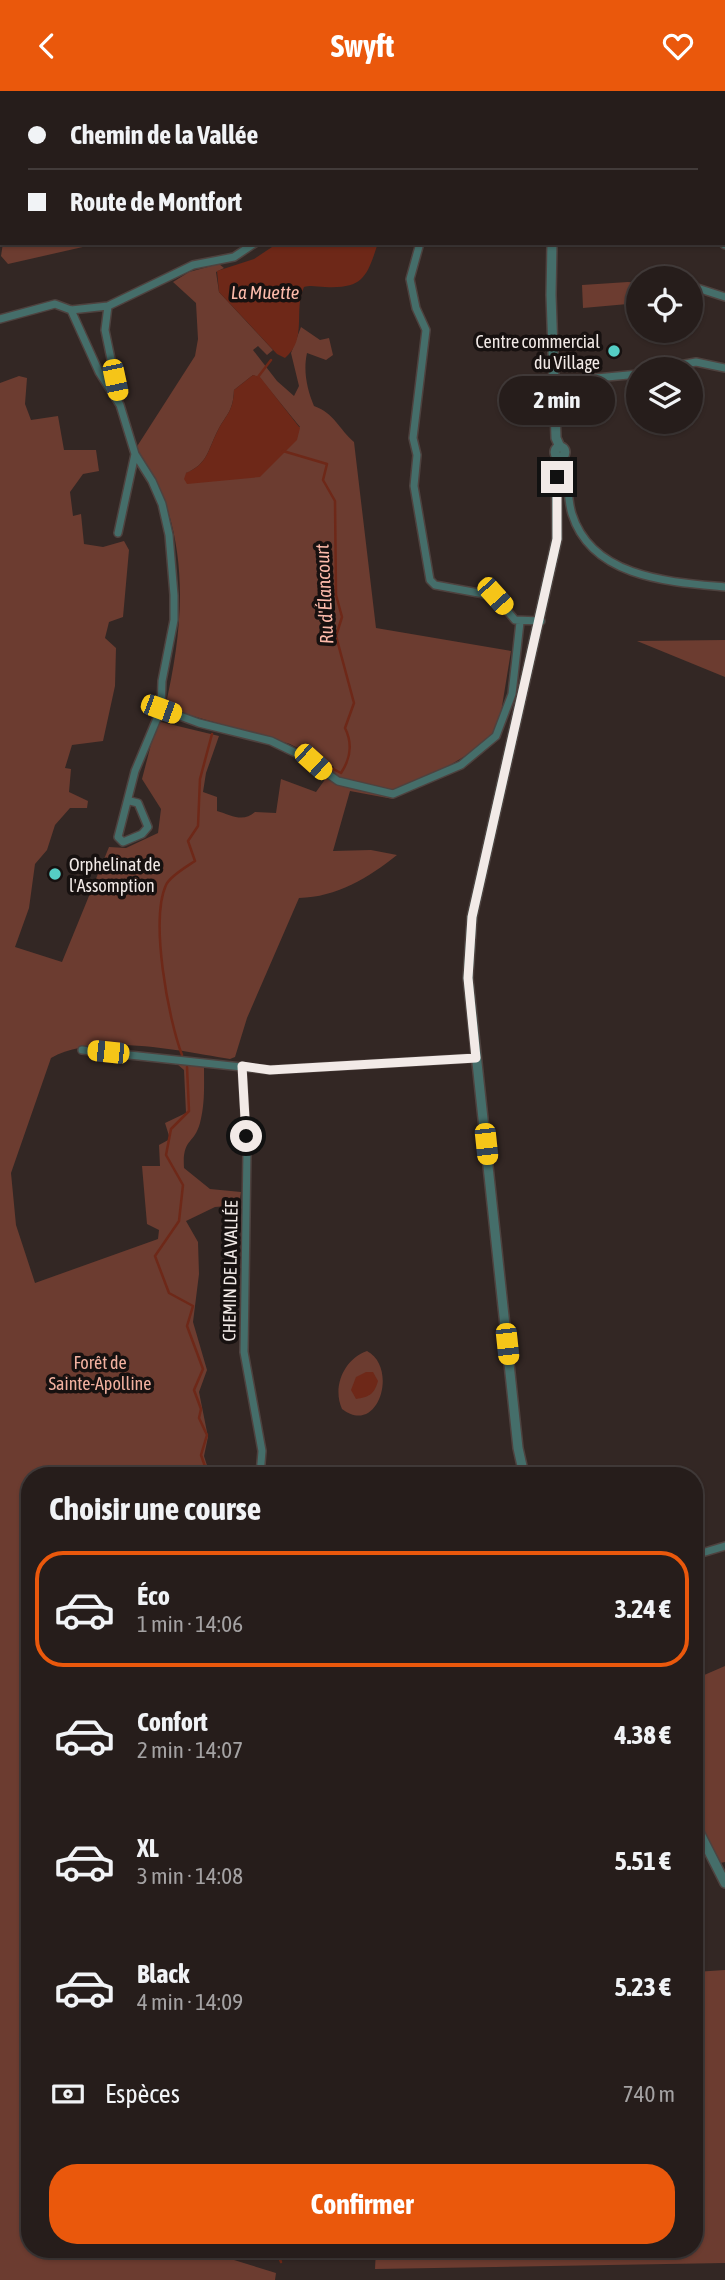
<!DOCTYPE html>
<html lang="fr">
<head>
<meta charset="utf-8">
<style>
  :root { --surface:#261d1b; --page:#2e2624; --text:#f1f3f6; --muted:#a4a2a3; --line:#423b3a; --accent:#ea580c }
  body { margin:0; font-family:"Asap Condensed",sans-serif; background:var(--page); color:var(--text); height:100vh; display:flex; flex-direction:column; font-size:26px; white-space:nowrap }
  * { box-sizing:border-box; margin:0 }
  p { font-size:23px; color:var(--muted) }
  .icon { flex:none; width:38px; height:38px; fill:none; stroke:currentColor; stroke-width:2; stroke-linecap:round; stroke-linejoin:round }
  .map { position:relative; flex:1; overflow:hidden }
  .drawer { position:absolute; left:21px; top:1376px; width:682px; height:791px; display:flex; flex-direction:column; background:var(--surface); border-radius:28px; box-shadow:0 2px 5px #0004,0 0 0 2px var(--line) }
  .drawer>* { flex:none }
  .banner { position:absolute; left:0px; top:0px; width:726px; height:154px; box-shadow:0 2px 5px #0004,0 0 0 2px var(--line); display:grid; align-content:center; height:154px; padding:0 28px; background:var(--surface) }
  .fabs { position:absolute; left:626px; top:175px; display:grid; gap:14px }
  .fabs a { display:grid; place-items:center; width:77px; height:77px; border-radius:50%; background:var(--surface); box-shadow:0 2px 5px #0004,0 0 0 2px var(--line); font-size:35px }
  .end { position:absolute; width:32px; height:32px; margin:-16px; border:9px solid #f2eae7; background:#111; box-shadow:0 0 0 4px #111 }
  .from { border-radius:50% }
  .bubble { position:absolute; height:49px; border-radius:24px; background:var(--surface); box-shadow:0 2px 5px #0004,0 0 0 2px var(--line); font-size:23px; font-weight:700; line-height:49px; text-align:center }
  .car { position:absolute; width:21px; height:42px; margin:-21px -10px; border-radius:9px; box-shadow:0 0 5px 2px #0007; background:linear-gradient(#f5c518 24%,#345 0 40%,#f5c518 0 76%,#345 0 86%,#f5c518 0) }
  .banner b { display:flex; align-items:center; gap:24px; height:66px; font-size:26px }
  .banner b+b { border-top:2px solid var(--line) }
  .banner i { width:18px; height:18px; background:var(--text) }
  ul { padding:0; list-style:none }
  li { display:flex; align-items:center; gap:21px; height:116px; margin:0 14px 10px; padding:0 14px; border:4px solid transparent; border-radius:28px }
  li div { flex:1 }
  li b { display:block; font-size:26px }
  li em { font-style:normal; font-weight:700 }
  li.current { border-color:var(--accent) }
  li>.icon { width:63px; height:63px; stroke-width:1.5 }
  h2 { padding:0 28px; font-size:32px; line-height:84px }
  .pay { display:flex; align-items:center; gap:18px; height:77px; padding:0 28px; font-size:26px }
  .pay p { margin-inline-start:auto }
  .button { display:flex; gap:14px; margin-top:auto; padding:14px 28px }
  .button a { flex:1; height:80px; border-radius:28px; background:var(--accent); color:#fff; font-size:28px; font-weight:700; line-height:80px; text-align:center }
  header { display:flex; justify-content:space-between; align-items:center; height:91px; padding:0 28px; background:var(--accent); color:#fff; font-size:32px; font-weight:700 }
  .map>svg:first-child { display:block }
</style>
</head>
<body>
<header><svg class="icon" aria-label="back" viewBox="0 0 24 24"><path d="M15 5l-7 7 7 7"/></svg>Swyft<svg class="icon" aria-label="heart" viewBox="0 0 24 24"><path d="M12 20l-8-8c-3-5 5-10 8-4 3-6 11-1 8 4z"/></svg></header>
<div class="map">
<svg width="725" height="2189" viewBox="0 0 725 2189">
  <rect width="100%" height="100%" fill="#332724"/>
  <!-- green -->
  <path fill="#6c3c30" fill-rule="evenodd" d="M0,0H506L2,2V142Z
    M3,152H130L119,155L96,153L8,173L1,165Z
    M219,173L224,177L216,181L219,201L273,259L267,264L258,255L253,259L277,290L294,305L299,295L291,262L301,236L320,249L329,247L333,264L326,269L307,262C303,280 307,298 314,315C334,322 339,338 354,351L376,537L511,560L497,646L393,708L350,700L333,760L371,759L397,764C368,787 337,806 299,807L247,927L235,966L230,968C180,960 96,941 51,967L11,1082L16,1134L35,1192L158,1148L159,1139L147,1133L142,1075H160L159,1054L170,1048L165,1032L186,1022L184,979L177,973L204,976C204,995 205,1013 200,1032C194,1054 182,1047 184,1077L210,1098L241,1101L239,1114L215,1116L186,1130L198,1151L199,1183L193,1231L207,1279L199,1301L208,1346L204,1365L210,1384H30V2158H226L221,2165L276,2182L275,2189H0V292L19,285L27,287L25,313L31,329L58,325L64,359H96L99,380L83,383L70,401L73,425L81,423L84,453L103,456L124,450L129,459L123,526L109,531L105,547L116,557L115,595L103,650L72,654L65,677L71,678L69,701L88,710L87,717H70L55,734L47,759L35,773L29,817L15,856L62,871L109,756L126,757L158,742L161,718L142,688L156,634L161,631L219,645L206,682L203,701L217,706V720C231,724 243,732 255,721L276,722L281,688L316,701L334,676L290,653L165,617C180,552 188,485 168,420C160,397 144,379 136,357L195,265L198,248L196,212L173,191L189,181ZM253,284L260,287L300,336L186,382C208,373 208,358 218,339C227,322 233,321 234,299Z
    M628,191L639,192V212L583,217L582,194Z
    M725,549V586L637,550Z
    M367,1260C399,1277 378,1346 342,1318C332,1296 344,1268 367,1260Z
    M725,1575V1771L720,1772L695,1726V1588Z
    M725,1879V2172L375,2178L376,2158H695V1881Z"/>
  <!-- water -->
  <path fill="#6e2818" d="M278,152H378C367,185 364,198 325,196C317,196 312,194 304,196C293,219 308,248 285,267L277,263L219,201L217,180L254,168Z
    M253,284L260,286L300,337L297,349L260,386L187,393L184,388L186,382C208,373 208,358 218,339C227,322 233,321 234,299Z
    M366,1281H373L378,1290C374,1304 369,1306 356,1308L351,1299L356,1286Z"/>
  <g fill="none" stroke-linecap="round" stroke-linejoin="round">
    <!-- stream -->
    <path stroke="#6e2818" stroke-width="2.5" d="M408,2V0
      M258,286L271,269
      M283,360L327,373L323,389L335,410L336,504L342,526L336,545L354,612L345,637C353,653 351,667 341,682L310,666
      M182,964C168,927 150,829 166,794C170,785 186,776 195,770L188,750L198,735L200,688L212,643
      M187,976L189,1020L171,1038L166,1064L183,1094L179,1130L155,1165L169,1202L193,1215L187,1235L203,1278L194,1299L201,1318L199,1327L207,1344L201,1364L208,1384
      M276,2158L281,2171"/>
    <!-- minor casing -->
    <g stroke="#4e423f" stroke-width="10">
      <path id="minor" d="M420,152L410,188L416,217L426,239L413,347L417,364L414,395L430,489L435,494L495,505L515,529L541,530
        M645,186L652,187
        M691,195L725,206
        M108,215L105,239L119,307
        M71,219L99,281L120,314L135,363L152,390L162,413L169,444L174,504V529L162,590L161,618L135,680L118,746L123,751L142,743L148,736L138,712L130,710
        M71,219L108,215L193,174L234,166L255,152
        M0,228L55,213L71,219
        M658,278L696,271L725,277
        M553,291L639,283
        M564,363C569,383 566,404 572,423C592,487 670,491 725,496
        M118,442L135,363
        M161,618L199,632L271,650L304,666L338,690L393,703L461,674L496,645L512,603L520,531
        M82,959L270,979L476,967
        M242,975L247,1059L244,1261L262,1360L260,1384
        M695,1464L725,1455"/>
    </g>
    <!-- tertiary casing -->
    <g stroke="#4e423f" stroke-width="12">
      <path id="tertiary" d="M29,0L30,2
        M559,0V2
        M687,0L688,2
        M300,2L301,0
        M552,152L551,204L556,347L560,356
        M724,152L725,153
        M555 361a5 5 0 1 1 10 0a5 5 0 1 1-10 0Z
        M524,1384L518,1357L468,887L472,826L557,448L556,364
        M695,1733L725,1792"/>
    </g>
    <!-- minor -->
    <use href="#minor" stroke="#456e6a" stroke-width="7"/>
    <!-- tertiary -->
    <use href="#tertiary" stroke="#456e6a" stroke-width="9"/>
  </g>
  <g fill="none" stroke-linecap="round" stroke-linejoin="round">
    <!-- route -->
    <path stroke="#f2eae7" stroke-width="9" d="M246,1045L242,975L270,979L476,967L468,887L472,826L557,448V386"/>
  </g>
  <!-- markers -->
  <g fill="#55cec5" stroke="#171110" stroke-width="2.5">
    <circle cx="614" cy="260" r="7"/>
    <circle cx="55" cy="783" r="7"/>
  </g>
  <g text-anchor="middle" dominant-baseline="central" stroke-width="7" stroke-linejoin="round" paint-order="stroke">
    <!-- poi labels -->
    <g font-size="18" fill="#f2eae7" stroke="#171110" text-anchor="end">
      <text x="600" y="250">Centre commercial<tspan x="600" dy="21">du Village</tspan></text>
      <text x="69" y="773" text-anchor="start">Orphelinat de<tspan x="69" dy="21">l'Assomption</tspan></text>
    </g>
    <!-- street labels -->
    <g font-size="18" fill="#f2eae7" stroke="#171110">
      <text transform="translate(230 1180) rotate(-89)">CHEMIN DE LA VALLÉE</text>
    </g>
    <!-- park labels -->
    <g font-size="18" fill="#f2b1a0" stroke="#171110">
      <text x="100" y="1271">Forêt de<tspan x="100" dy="21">Sainte-Apolline</tspan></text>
    </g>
    <!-- water labels -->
    <g font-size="19" font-style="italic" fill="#fdbbab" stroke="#171110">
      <text x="265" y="201">La Muette</text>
      <text transform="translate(324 503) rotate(-93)">Ru d'Élancourt</text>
    </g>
  </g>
</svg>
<div class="fabs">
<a><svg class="icon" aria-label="locate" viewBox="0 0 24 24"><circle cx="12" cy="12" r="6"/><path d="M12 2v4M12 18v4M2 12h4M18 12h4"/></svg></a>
<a><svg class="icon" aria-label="layers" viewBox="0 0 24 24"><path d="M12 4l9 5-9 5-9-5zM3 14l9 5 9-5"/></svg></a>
</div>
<i class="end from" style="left:246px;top:1045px"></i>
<i class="end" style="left:557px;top:386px"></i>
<div class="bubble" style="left:499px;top:285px;width:116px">2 min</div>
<i class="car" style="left:115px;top:289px;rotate:168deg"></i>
<i class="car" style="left:495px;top:505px;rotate:138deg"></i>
<i class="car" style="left:161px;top:618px;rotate:110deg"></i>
<i class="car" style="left:313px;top:671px;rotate:132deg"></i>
<i class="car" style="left:108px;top:961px;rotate:276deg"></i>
<i class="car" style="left:486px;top:1053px;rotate:174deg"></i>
<i class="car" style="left:507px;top:1253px;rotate:174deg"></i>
<div class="banner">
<b><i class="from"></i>Chemin de la Vallée</b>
<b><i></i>Route de Montfort</b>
</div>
<section class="drawer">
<h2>Choisir une course</h2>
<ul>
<li class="current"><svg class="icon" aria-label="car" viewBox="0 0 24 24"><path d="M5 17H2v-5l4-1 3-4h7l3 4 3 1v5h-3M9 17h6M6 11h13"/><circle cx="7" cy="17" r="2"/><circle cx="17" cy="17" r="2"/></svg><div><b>Éco</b><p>1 min · 14:06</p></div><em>3.24 €</em></li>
<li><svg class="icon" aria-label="car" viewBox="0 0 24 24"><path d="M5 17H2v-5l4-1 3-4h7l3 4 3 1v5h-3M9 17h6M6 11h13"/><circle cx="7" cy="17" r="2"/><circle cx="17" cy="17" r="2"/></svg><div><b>Confort</b><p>2 min · 14:07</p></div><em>4.38 €</em></li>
<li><svg class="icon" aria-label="car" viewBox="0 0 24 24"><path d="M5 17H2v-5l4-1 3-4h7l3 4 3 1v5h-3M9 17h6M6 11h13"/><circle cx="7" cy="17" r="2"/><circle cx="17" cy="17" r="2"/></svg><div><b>XL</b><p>3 min · 14:08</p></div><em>5.51 €</em></li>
<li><svg class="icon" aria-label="car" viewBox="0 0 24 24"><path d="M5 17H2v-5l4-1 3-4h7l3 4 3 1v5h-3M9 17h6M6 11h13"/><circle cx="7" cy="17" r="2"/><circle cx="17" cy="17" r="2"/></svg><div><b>Black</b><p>4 min · 14:09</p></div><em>5.23 €</em></li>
</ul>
<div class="pay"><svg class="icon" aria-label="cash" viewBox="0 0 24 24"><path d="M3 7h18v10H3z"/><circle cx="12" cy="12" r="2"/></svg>Espèces<p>740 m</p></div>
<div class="button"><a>Confirmer</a></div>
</section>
</div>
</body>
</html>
